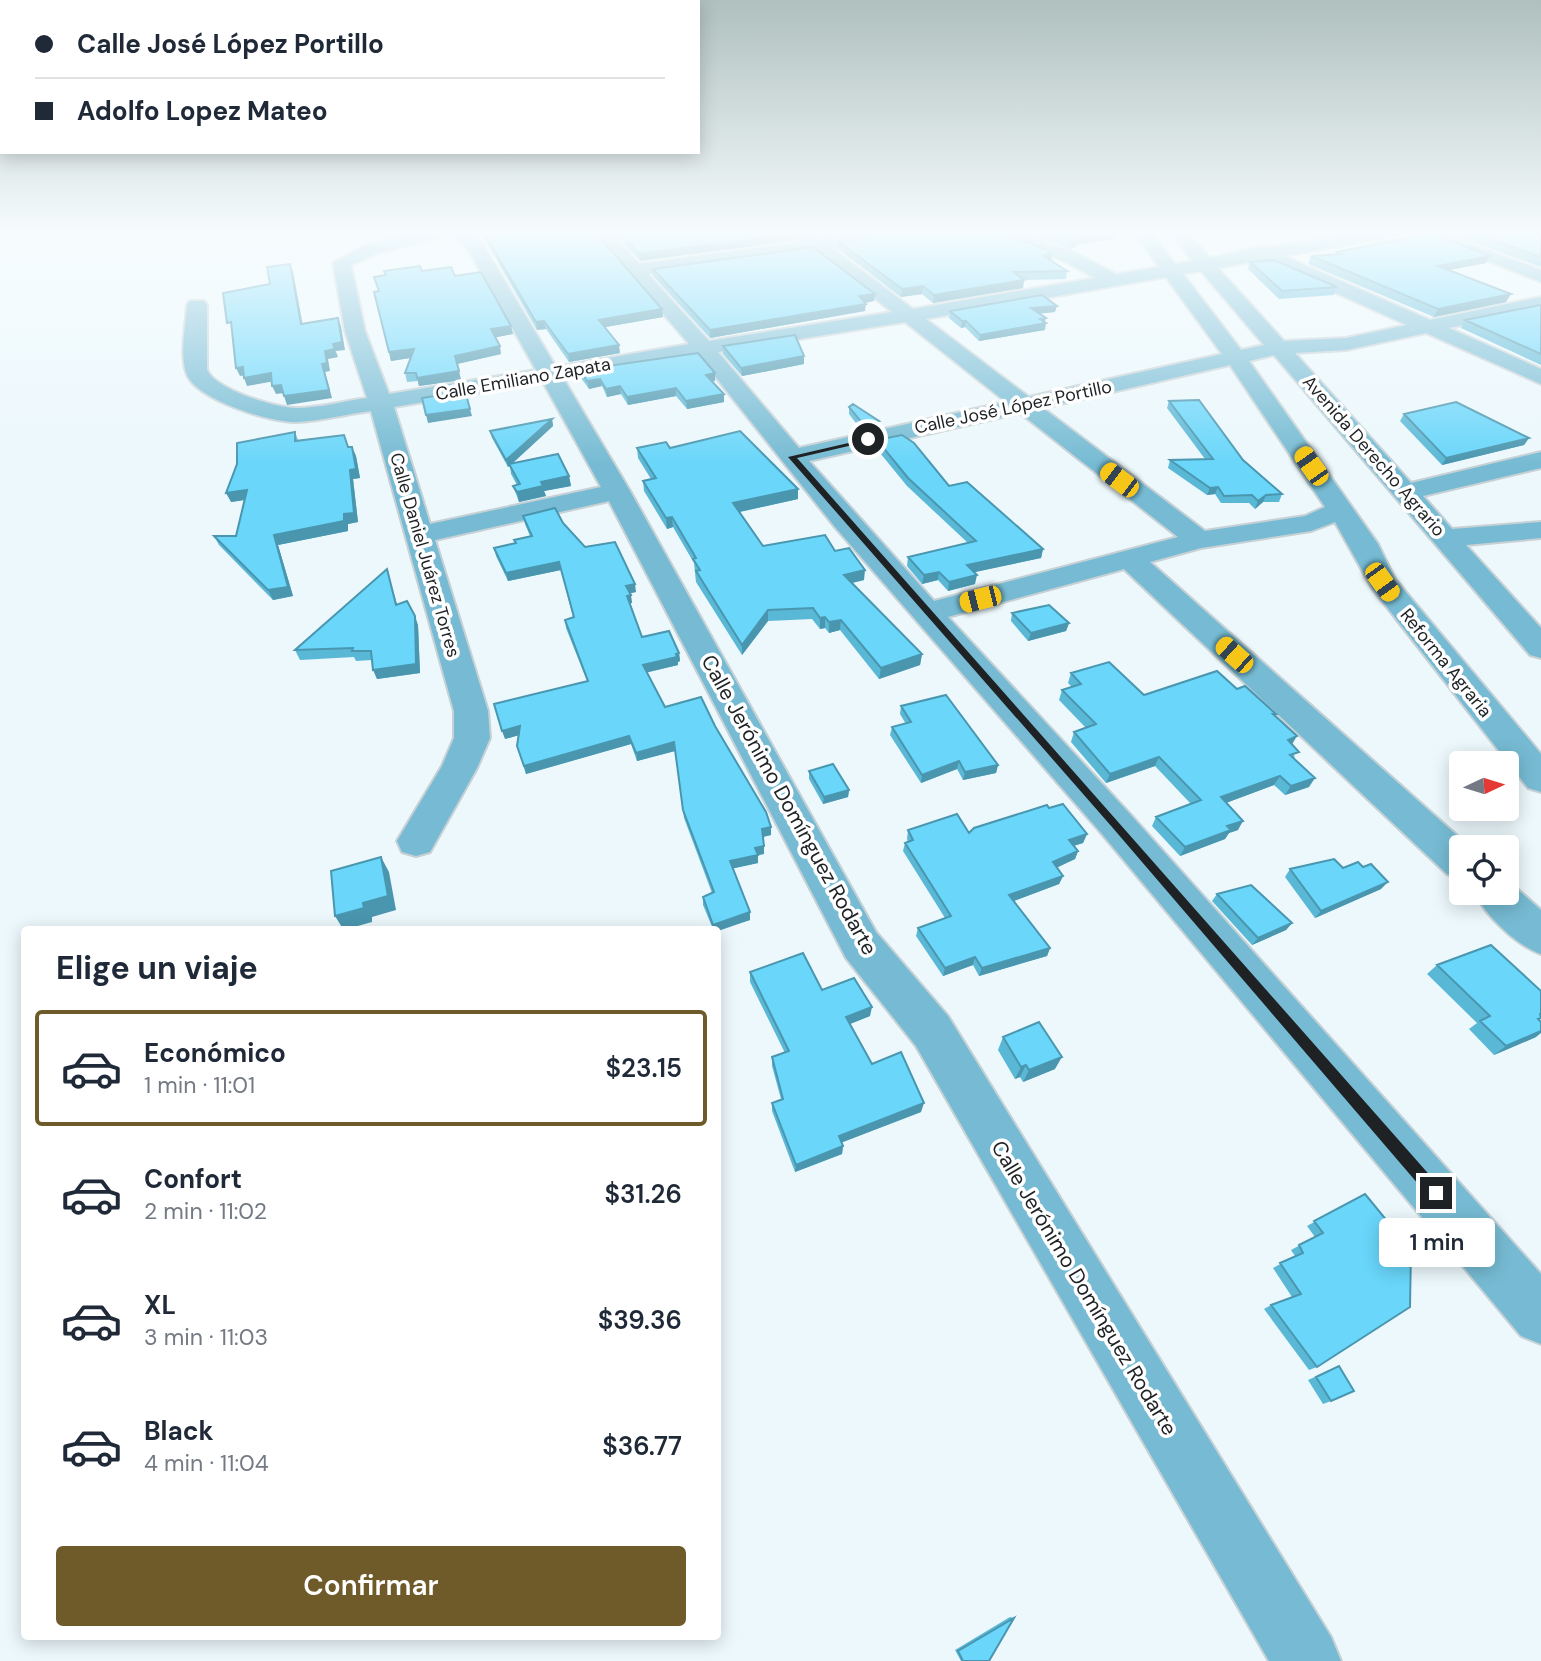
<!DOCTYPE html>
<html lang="es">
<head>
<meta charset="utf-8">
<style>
  :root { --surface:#fff; --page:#f6f6f7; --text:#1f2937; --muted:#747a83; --line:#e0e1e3; --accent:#6f5a2a }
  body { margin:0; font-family:"DM Sans",sans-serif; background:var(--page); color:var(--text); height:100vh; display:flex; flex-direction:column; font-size:26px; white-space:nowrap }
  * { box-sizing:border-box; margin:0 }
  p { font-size:23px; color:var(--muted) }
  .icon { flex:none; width:38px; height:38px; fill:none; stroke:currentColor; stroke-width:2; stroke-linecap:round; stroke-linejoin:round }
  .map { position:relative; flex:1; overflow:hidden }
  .sheet { position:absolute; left:21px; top:926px; width:700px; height:714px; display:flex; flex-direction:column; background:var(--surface); border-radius:7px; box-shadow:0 4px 18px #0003 }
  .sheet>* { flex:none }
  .hud { position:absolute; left:0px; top:0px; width:700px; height:154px; box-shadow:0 4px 18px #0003; display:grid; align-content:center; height:154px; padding:0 35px; background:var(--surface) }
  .needle { width:46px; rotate:86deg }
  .controls { position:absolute; left:1449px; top:751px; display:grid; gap:14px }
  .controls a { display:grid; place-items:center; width:70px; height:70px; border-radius:7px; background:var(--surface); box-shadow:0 4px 18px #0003; font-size:35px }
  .end { position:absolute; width:32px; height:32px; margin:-16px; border:9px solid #1e2224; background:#fff; box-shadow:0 0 0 4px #fff }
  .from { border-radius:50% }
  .bubble { position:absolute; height:49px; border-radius:7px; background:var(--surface); box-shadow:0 4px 18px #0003; font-size:23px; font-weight:600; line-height:49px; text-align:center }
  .car { position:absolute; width:21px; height:42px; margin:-21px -10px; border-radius:9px; box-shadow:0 0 5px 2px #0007; background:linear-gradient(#f5c518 24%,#345 0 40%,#f5c518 0 76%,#345 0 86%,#f5c518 0) }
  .hud b { display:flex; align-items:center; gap:24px; height:66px; font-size:26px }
  .hud b+b { border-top:2px solid var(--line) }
  .hud i { width:18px; height:18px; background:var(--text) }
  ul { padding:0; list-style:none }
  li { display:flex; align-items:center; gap:21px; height:116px; margin:0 14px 10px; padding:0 21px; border:4px solid transparent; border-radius:7px }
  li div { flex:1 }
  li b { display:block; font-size:26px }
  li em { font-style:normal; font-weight:600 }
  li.active { border-color:var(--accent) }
  li>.icon { width:63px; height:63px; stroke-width:1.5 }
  h2 { padding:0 35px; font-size:32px; line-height:84px }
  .primary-button { display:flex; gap:14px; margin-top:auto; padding:14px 35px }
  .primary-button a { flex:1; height:80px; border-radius:7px; background:var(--accent); color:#fff; font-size:28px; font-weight:600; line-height:80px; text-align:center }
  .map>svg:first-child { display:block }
</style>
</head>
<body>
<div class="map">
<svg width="1541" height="1661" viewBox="0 0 1541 1661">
  <rect width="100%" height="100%" fill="#ecf8fc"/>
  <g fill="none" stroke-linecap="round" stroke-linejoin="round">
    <!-- minor casing -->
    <g stroke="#c7d1d5" stroke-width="4">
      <path id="minor" d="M416,233H443L441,237L377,253L351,265L365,331L389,394L536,370L468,249L448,233H470L482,243L556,367L689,344L594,233H611L639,264L803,242L794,233H812L821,240L860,233H893L891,237L832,248L913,309L1095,278L1066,262L1000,237L998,233H1020L1078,254L1116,274L1159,267L1135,233H1151L1175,264L1193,261L1170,233H1187L1210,258L1260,247L1267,248L1359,233H1394L1386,238L1284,256L1430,320L1541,297V309L1449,328L1541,369V384L1426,333L1346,350L1295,353L1411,483L1541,452V468L1423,496L1452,529L1541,522V538L1466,545L1541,628V658L1530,655L1274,355L1249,361L1378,544L1395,579L1541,754V792L1528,788L1372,588L1335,522L1311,531L1201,548L1150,562L1470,847H1461V879L1447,874L1124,569L948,617L1130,814L1541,1274V1344L1521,1336L1102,834L835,527L698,355L563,378L630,491L876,932L948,1016L1331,1637L1341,1661H1269L916,1046L846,958L609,501L435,540L488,711L490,738L477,768L430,852L416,856L402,852L397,841L442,766L454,738V711L371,411C347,414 321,421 297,422C271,423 198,400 187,375C179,355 186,325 187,305L190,301H204L207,305V369C213,389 276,408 296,408C319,408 344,401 367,398L345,331L333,263L365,245ZM814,251L892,312L709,341L648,274ZM1263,260L1407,325L1346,338L1284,341L1218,268ZM1201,271L1264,345L1241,350L1183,274ZM1166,277L1222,354L1029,397L926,319ZM905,322L1006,402L799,448L718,352ZM1230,365L1325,507L1305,516L1205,531L1043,408ZM543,382L601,487L430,524L394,407ZM1020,413L1178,537L934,601L809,461Z
        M1418,233H1440L1541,270V282Z
        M1507,880L1541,910V954C1516,945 1486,916 1474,892H1507Z"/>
    </g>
    <!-- minor -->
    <use href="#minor" fill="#76bbd3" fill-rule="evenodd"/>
  </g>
  <!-- wall -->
  <path fill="#5ab8d7" d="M481,233H596L662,309L663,317L605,327L620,353L569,362L546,329L537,330Z
    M614,233H798L797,240L640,261Z
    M815,233H848L822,237Z
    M1026,233H1117L1115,239L1080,244L1071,249Z
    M1452,233H1541V267L1451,234Z
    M839,242L1051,259L1050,260L1067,271L1066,279L1024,280L1023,288L933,303L922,294L901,297L838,249Z
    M1337,252L1486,263L1449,270L1506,302L1434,317L1308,264L1311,256L1336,254Z
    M1250,262L1337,287L1334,295L1279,299L1248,269Z
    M653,269L875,294L874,301L865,303V311L710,338L653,276Z
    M384,271H422L455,276L513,334L495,337L501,354L457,364L461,380L419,386L418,381L407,382L405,373L410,358L391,361L389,352L379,291L385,275Z
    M1541,306V365L1461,328L1465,320Z
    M950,311L1055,312L1039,314L1045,322V330L979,341L965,327L961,328L949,318Z
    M723,346L804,356V364L742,376L723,354Z
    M580,370L715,381H712L724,402L687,409L676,396L628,405L621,394L607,397L602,386L589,389L581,378Z
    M1169,401L1243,460L1282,494L1279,502H1263L1255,509L1249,503H1221L1215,494L1207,495L1168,468L1170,460L1205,459L1167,408Z
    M849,407L878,428L862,431L849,414Z
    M1404,414L1529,438L1524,445L1442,465L1400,421Z
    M552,419L553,426L513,463L569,476L571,486L544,491L546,496L519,502L513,486L517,485L511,474L510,466L508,467L492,438L490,431Z
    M295,432L298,440L349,447H352L356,456L360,478L353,479L358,522L348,524V531L278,545L293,596L273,600L219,545L214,536H236L244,500L231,502Z
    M877,440L949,486L1043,549L1041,558L974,572L975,584L948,591L938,580L922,584L907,566L908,557L968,543L907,486L876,448Z
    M637,448H670L798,499L740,512L763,546L835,551L864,580L852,583L922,654L920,665L879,679L840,630L829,633L825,628L820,629L812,619L768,621L742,655L696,582L694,563L673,527L667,529L644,491L643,481L651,479L638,458Z
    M523,516L563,523L585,547L636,592L630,593L632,603H630L642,637L679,653L680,661L678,662V665L647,672L665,707L715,726L771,835L763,837L764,854L758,855V863L733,868L750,920L718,929H713L703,905V897L712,893L684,818L675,751L637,761L631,744L526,774L517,746L519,735L505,739L587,681L566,628L565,620L573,617L561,570L508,581L496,556L494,548L514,543V540L530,536L525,524Z
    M387,569L397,604L418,625L420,673L377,679L372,660L356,661L354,657L300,660L295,650Z
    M1012,613L1069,623L1066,631L1028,641L1011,621Z
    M1071,673L1144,695L1237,689L1274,716L1292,744L1295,759L1309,787L1285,795L1274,785L1226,803L1238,830L1229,833L1225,839L1180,856L1152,826L1156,817L1191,804L1155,766L1106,783L1071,742L1074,732L1086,728L1059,700L1062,690L1072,687L1068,683Z
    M901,706L998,765L996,773L963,780L957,769L921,783L890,735L892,727L906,724L900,714Z
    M809,771L849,790L848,797L823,804L809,779Z
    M1049,808L1087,834L1083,843L1074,846L1078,851L1075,859L1057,867L1063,876L1059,884L1013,901L1050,948L1047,956L979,976L973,965L943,976L916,936L918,928L945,918L903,851L905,843L908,842L907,839L908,830L969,833Z
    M1343,868L1381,889L1315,918L1285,877L1290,869Z
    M1217,894L1292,923L1286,930L1252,945L1212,901Z
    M1437,965L1539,1020L1536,1037L1494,1055L1469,1029L1477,1023L1427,974Z
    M750,972L822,990L870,1016L850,1024L872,1064L921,1112L842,1142L843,1146L842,1154L795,1172L772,1111V1103L781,1099L772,1066V1057L785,1053L750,982Z
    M1003,1037L1055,1069L1023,1082L1020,1077L1015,1079L998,1050Z
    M1365,1194L1317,1367L1309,1370L1264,1309L1271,1305L1292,1297L1273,1268L1295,1256L1291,1250L1315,1237L1307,1226Z
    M1339,1366L1331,1401L1323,1404L1308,1380Z
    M1010,1617L1014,1618L989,1661H961L955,1650Z"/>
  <!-- shaded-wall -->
  <path fill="#4a96af" d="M798,233L797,240L640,261L639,254Z
    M822,233H848L822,237Z
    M1109,233H1117L1115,239L1080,244L1071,249L1072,241L1081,236Z
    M1053,252L1051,259L1043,264L1044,256Z
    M1490,256L1486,263L1434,273L1438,266Z
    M290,264L293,271L304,332L301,324Z
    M1024,280L1023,288L933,303L934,295Z
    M923,286L922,294L901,297L902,289Z
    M875,294L874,301L859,304V296Z
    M1511,294L1506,302L1434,317L1438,309Z
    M866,304L865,311L710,338V330Z
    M1057,306L1055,312L1029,314L1031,308Z
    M662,309L663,317L600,328L599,320Z
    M338,318L341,326L345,350L336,351L333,344Z
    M1046,318L1044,324L1046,323L1045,330L979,341L980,335Z
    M544,321L546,329L537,330L536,322Z
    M962,321H966L965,327L961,328Z
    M511,326L513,334L493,338L491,329Z
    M619,345L620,353L569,362L568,354Z
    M500,346L501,354L457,364L455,356Z
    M335,349L338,357L328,359L330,371L325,372L332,398L287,405L284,396L322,364L325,351Z
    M414,349L416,357L391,361L389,352Z
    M804,356V364L742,376L741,368Z
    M243,367L246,375L240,376L236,368Z
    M459,371L461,380L419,386L417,378Z
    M271,373L275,381L247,386L244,378Z
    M715,373V381L706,382V375Z
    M600,379L602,386L589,389L587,381Z
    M281,385L284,393L276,394L272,386Z
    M620,386L621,394L607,397L606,389Z
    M676,388V396L628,405L627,397Z
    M724,394V402L687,409L686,401Z
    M470,409L472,416L428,423L426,415Z
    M552,419L553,426L508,467L506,460Z
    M879,421L878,428L862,431L863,424Z
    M1529,438L1524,445L1442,465L1446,458Z
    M352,447L356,456L360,478L353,479L358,522L348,524V531L278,545L293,596L273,600L268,590L274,535L344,514Z
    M569,476L571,486L544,491L546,496L519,502L517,492L541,482Z
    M1218,487L1215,494L1207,495L1210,488Z
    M798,489V499L734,513L733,503Z
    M247,490L251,499L231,502L226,493Z
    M1266,495L1263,502L1255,509L1258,501Z
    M672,517L673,527L667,529L666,518Z
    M1043,549L1041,558L966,574L967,565Z
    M559,562L561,570L508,581L506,573Z
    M865,570L864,580L843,585L844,575Z
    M939,572L938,580L922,584L924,575Z
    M977,575L975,584L948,591L949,582Z
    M635,584L636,592L627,594L626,586Z
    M631,595L632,603L628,604L627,596Z
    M768,610V621L742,655V645Z
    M415,616L418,625L420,673L377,679L373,670Z
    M825,617V628L820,629V618Z
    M841,620L840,630L829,633V622Z
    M1069,623L1066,631L1028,641L1031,633Z
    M679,653L680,661L678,662V665L645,673L643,665Z
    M922,654L920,665L879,679L881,668Z
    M520,726L523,734L505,739L502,731Z
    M629,736L631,744L526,774L524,766Z
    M1297,736L1291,746L1288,740Z
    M674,742L675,751L637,761L636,753Z
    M1159,757L1155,766L1106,783L1110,774Z
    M959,761L957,769L921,783L922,775Z
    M998,765L996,773L963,780L965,772Z
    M1280,776L1274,785L1215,807L1221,797Z
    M1315,778L1309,787L1285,795L1291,786Z
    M849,790L848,797L823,804L824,797Z
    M1243,821L1238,830L1229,833L1225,839L1180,856L1185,847L1227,826Z
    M771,827V835L762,837V829Z
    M1087,834L1083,843L1066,848L1069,840Z
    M764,846V854L758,855V863L731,869L730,861L755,848Z
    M1078,851L1075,859L1050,871L1053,862Z
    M381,857L389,872L396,910L372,917V922L347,929H343L335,916L363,903Z
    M1063,876L1059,884L1006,904L1009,895Z
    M1388,882L1381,889L1315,918L1321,911Z
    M750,912V920L718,931V929H713V925Z
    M1292,923L1286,930L1252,945L1258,938Z
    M1050,948L1047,956L979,976L982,968Z
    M975,957L973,965L943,976L945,968Z
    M872,1007L870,1016L845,1026L846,1017Z
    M1541,1031V1033L1536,1037L1494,1055L1506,1046Z
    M1062,1057L1055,1069L1023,1082L1029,1070Z
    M1026,1065L1020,1077L1015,1079L1021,1067Z
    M924,1103L921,1112L838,1144L839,1136Z
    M843,1146L842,1154L795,1172L796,1165Z"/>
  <!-- building -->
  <path fill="#69d6fa" stroke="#4a96af" stroke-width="2" d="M484,233H596L662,309L599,320L619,345L568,354L544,321L536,322Z
    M620,233H798L639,254Z
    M890,233H1002L1053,252L1044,256L1067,271L1014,272L1024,280L934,295L923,286L902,289L839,242Z
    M1048,233H1109L1081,236L1072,241Z
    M1431,233L1490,256L1438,266L1511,294L1438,309L1311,256L1341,254L1337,252Z
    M1473,233H1541V257Z
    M813,247L875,294L859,296L866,304L710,330L653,269Z
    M1274,260L1337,287L1282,291L1250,262Z
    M290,264L301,324L338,318L342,342L333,344L335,349L325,351L327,363L322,364L329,390L284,396L281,385L272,386L271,373L244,378L243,367L236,368L231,322L227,323L223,293L270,284L267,267Z
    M420,266L422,271L451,267L455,276L481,272L511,326L491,329L500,346L455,356L459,371L417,378L416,373H405L414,349L389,352L374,292L379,291L374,277L386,275L384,271Z
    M1042,295L1057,306L1031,308L1046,318L1040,319L1046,323L980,335L966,321H962L950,311Z
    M1540,305L1541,306V354L1465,320Z
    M795,335L804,356L741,368L723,346Z
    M698,353L715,373L706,375L724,394L686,401L676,388L627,397L620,386L606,389L600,379L587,381L580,370Z
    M465,391L470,409L426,415L422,398Z
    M1199,400L1243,460L1282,494L1266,495L1258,501L1252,495L1224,496L1218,487L1210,488L1170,460L1213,459L1169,401Z
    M1456,402L1529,438L1446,458L1404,414Z
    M853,404L879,421L863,424L849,407Z
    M552,419L506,460L490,431Z
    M740,431L798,489L733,503L763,546L825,535L835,551L849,548L865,570L844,575L922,654L881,668L841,620L829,622L825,617L820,618L813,608L768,610L742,645L696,571L700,570L693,559L696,558L672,517L666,518L643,481L656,478L637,448L666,442L670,448Z
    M295,432V441L344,435L348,447H352L356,469L350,470L354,513L344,514V521L274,535L288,587L268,590L214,536H236L247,490L226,493L237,464V443Z
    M902,435L914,443L949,486L967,482L1043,549L967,565L977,575L949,582L939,572L924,575L908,557L976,541L908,478L877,440Z
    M558,454L569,476L541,482L543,486L517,492L513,486L520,484L509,464Z
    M555,508L563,523L585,547L615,542L635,584L626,586L631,595L627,596L642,637L669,631L679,653L676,654L677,657L643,665L665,707L701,697L715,726L766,812L771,827L762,829L764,846L755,848L758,855L730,861L750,912L713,925L703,897L714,892L683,810L674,742L636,753L629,736L524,766L517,746L520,726L502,731L494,704L588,681L565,620L574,617L559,562L506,573L494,548L516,543L514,540L532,536L523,516Z
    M387,569L396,605L407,601L415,616L416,664L373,670L371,651H352L353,648L295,650Z
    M1049,605L1069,623L1031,633L1012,613Z
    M1109,662L1144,695L1217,671L1237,689L1245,686L1276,714H1273L1297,736L1288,740L1299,752L1290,755L1315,778L1291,786L1280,776L1221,797L1243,821L1227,826L1231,830L1185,847L1156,817L1201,800L1159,757L1110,774L1074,732L1096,724L1062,690L1081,684L1071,673Z
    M946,695L998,765L965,772L959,761L922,775L892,727L911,722L901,706Z
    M833,764L849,790L824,797L809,771Z
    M1063,804L1087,834L1069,840L1078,851L1053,862L1063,876L1009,895L1050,948L982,968L975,957L945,968L918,928L951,916L905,843L913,840L908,830L957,814L969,833L974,828L1047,805L1049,808Z
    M381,857L388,896L363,903L364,908L335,916L331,871Z
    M1334,859L1343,868L1358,862L1363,867L1371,864L1388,882L1321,911L1290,869Z
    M1251,885L1292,923L1258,938L1217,894Z
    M1491,945L1541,991V1013L1540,1014L1541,1018L1538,1019L1541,1022V1031L1506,1046L1480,1021L1490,1016L1437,965Z
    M803,953L822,990L854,978L872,1007L846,1017L872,1064L901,1052L924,1103L839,1136L843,1146L796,1165L772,1103L783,1099L772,1057L789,1051L750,972Z
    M1039,1022L1062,1057L1029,1070L1026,1065L1021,1067L1003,1037Z
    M1365,1194L1411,1250L1410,1307L1317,1367L1271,1305L1301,1294L1280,1263L1303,1253L1299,1245L1323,1233L1314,1221Z
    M1339,1366L1354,1391L1331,1401L1316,1377Z
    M1014,1618L989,1661H963L958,1651Z"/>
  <!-- sky -->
  <linearGradient id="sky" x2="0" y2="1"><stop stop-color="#afc0be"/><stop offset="0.5" stop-color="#f6fcfe"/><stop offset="1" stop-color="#f6fcfe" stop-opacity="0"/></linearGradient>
  <rect width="1541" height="465" fill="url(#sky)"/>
  <!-- route -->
  <path fill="#1e2224" d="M870,438V441L797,458L1441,1188V1199H1431L1112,827L788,457Z"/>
  <g text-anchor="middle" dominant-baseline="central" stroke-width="7" stroke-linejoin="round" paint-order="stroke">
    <!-- far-street labels -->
    <g font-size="18" fill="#1e2224" stroke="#fff">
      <text transform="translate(523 379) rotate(-10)">Calle Emiliano Zapata</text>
      <text transform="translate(1013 407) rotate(-12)">Calle José López Portillo</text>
      <text transform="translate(1374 456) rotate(49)">Avenida Derecho Agrario</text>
      <text transform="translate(425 555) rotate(74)">Calle Daniel Juárez Torres</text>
      <text transform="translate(1446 663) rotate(51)">Reforma Agraria</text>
    </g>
    <!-- street labels -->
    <g font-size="21" fill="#1e2224" stroke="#fff">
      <text transform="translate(789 805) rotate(61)">Calle Jerónimo Domínguez Rodarte</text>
      <text transform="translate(1084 1288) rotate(59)">Calle Jerónimo Domínguez Rodarte</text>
    </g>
  </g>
</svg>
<div class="controls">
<a><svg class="needle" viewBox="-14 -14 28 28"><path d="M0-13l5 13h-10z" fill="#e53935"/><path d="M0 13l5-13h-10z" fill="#747a83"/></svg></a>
<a><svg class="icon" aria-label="locate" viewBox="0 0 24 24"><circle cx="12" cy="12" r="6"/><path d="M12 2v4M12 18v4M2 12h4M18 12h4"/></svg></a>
</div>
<i class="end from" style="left:868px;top:439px"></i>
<i class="end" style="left:1436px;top:1193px"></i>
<div class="bubble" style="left:1379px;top:1218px;width:116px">1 min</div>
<i class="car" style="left:1311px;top:466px;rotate:325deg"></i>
<i class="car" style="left:1119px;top:480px;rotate:307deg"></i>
<i class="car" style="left:1382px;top:582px;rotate:144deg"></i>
<i class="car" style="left:980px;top:599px;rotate:256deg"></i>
<i class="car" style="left:1234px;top:655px;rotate:312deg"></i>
<div class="hud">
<b><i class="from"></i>Calle José López Portillo</b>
<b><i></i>Adolfo Lopez Mateo</b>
</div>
<section class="sheet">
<h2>Elige un viaje</h2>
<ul>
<li class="active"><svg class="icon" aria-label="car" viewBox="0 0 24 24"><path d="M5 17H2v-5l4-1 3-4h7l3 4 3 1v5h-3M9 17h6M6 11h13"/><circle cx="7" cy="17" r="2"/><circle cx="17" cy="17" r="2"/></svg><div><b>Económico</b><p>1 min · 11:01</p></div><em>$23.15</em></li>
<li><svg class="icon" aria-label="car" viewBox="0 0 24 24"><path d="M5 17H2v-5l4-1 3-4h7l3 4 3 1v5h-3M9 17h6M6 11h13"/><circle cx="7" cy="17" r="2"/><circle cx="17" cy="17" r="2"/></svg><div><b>Confort</b><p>2 min · 11:02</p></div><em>$31.26</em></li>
<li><svg class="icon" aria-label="car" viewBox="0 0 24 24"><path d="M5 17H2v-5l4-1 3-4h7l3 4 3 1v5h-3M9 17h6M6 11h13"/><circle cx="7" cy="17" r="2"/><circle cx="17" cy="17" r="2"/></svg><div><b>XL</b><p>3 min · 11:03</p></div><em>$39.36</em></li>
<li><svg class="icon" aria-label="car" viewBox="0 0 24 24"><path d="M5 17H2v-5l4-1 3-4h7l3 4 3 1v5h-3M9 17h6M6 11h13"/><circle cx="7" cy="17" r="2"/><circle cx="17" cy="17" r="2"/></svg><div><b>Black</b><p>4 min · 11:04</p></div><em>$36.77</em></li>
</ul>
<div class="primary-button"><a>Confirmar</a></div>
</section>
</div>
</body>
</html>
